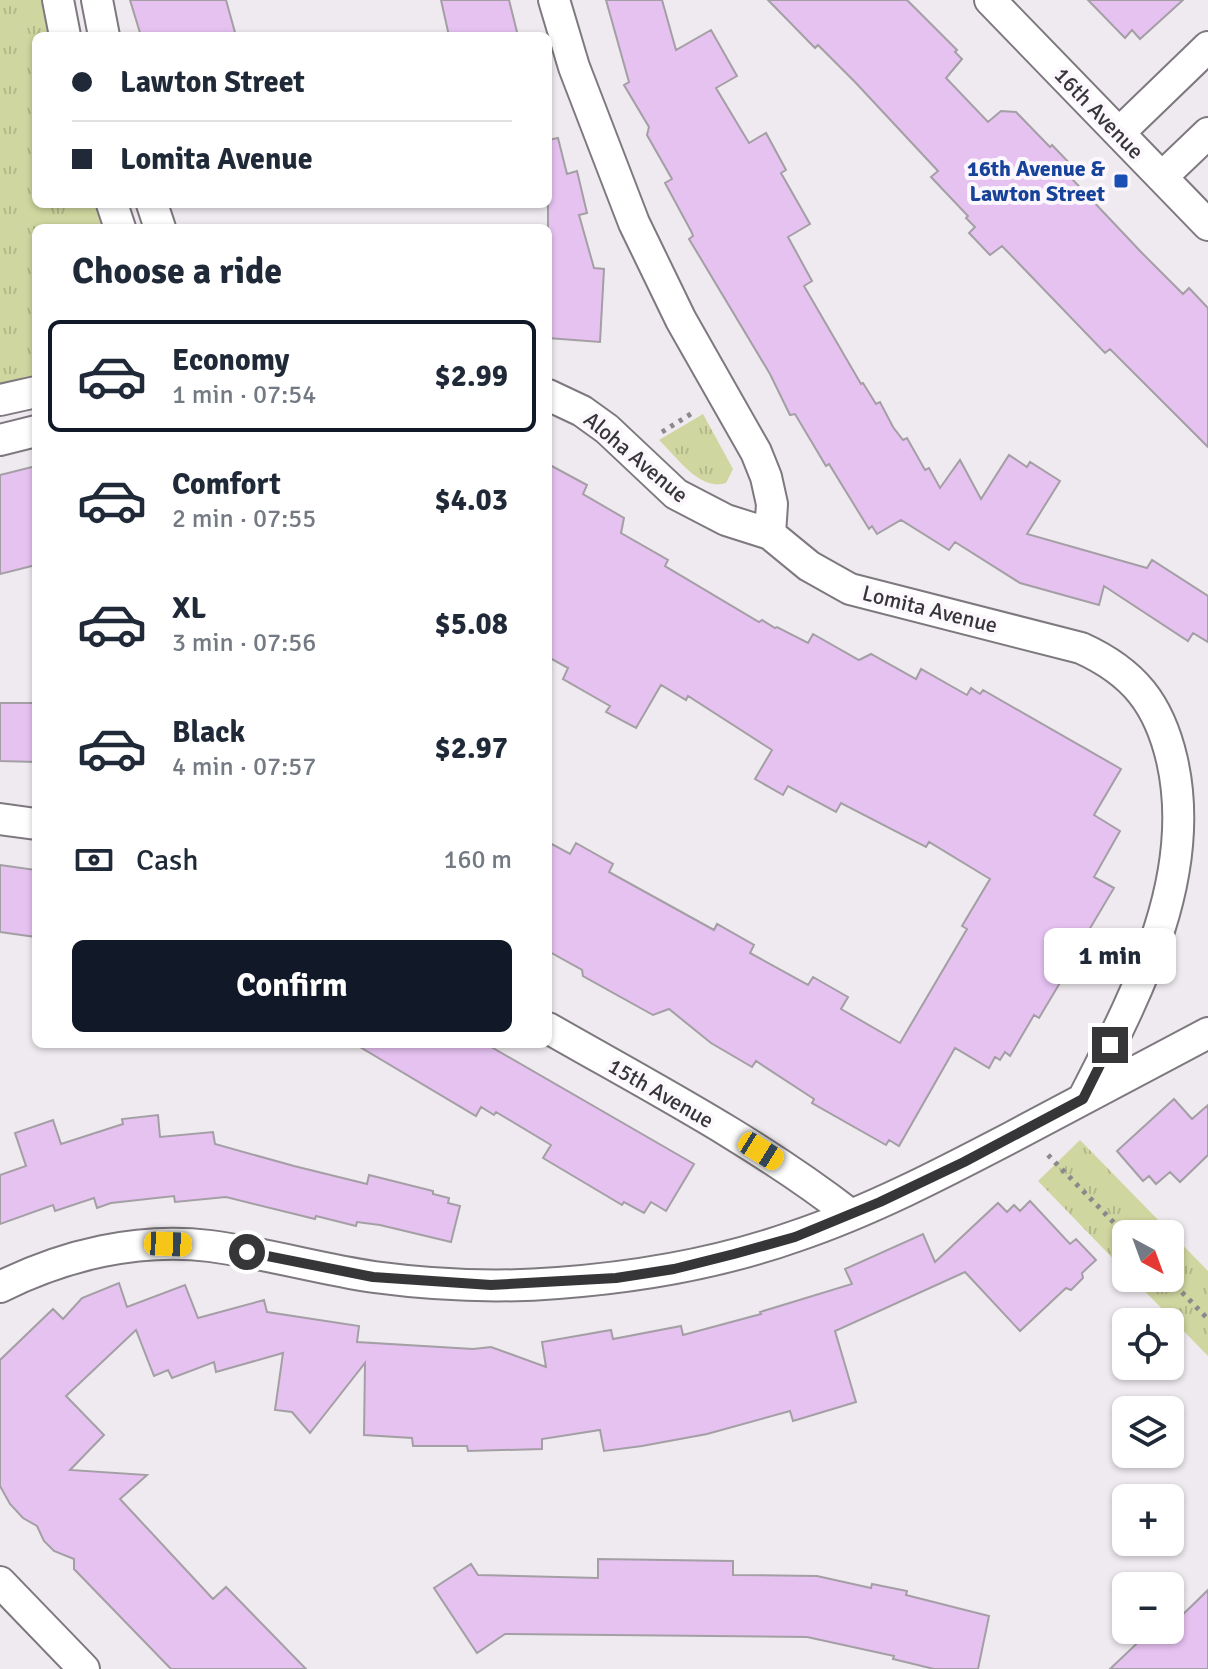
<!DOCTYPE html>
<html lang="en">
<head>
<meta charset="utf-8">
<style>
  :root { --surface:#fff; --page:#f2f2f3; --text:#1f2937; --muted:#747a83; --line:#e0e1e3; --accent:#111827 }
  body { margin:0; font-family:Signika,sans-serif; background:var(--page); color:var(--text); height:100vh; display:flex; flex-direction:column; font-size:30px; white-space:nowrap }
  * { box-sizing:border-box; margin:0 }
  p { font-size:26px; color:var(--muted) }
  .icon { flex:none; width:44px; height:44px; fill:none; stroke:currentColor; stroke-width:2; stroke-linecap:round; stroke-linejoin:round }
  .map { position:relative; flex:1; overflow:hidden }
  .details { position:absolute; left:32px; top:224px; width:520px; height:824px; display:flex; flex-direction:column; background:var(--surface); border-radius:12px; box-shadow:0 2px 6px #0004 }
  .details>* { flex:none }
  .hud { position:absolute; left:32px; top:32px; width:520px; height:176px; border-radius:12px; box-shadow:0 2px 6px #0004; display:grid; align-content:center; height:176px; padding:0 40px; background:var(--surface) }
  .needle { width:52px; rotate:139deg }
  .buttons { position:absolute; left:1112px; top:1220px; display:grid; gap:16px }
  .buttons a { display:grid; place-items:center; width:72px; height:72px; border-radius:12px; background:var(--surface); box-shadow:0 2px 6px #0004; font-size:40px }
  .end { position:absolute; width:36px; height:36px; margin:-18px; border:10px solid #363537; background:#fff; box-shadow:0 0 0 4px #fff }
  .from { border-radius:50% }
  .bubble { position:absolute; height:56px; border-radius:12px; background:var(--surface); box-shadow:0 2px 6px #0004; font-size:26px; font-weight:700; line-height:56px; text-align:center }
  .car { position:absolute; width:24px; height:48px; margin:-24px -12px; border-radius:10px; box-shadow:0 0 6px 2px #0007; background:linear-gradient(#f5c518 24%,#345 0 40%,#f5c518 0 76%,#345 0 86%,#f5c518 0) }
  .hud b { display:flex; align-items:center; gap:28px; height:76px; font-size:30px }
  .hud b+b { border-top:2px solid var(--line) }
  .hud i { width:20px; height:20px; background:var(--text) }
  ul { padding:0; list-style:none }
  li { display:flex; align-items:center; gap:24px; height:112px; margin:0 16px 12px; padding:0 24px; border:4px solid transparent; border-radius:12px }
  li div { flex:1 }
  li b { display:block; font-size:30px }
  li em { font-style:normal; font-weight:700 }
  li.selected { border-color:var(--accent) }
  li>.icon { width:72px; height:72px; stroke-width:1.5 }
  h2 { padding:0 40px; font-size:36px; line-height:96px }
  .pay { display:flex; align-items:center; gap:20px; height:88px; padding:0 40px; font-size:30px }
  .pay p { margin-inline-start:auto }
  .cta { display:flex; gap:16px; margin-top:auto; padding:16px 40px }
  .cta a { flex:1; height:92px; border-radius:12px; background:var(--accent); color:#fff; font-size:32px; font-weight:700; line-height:92px; text-align:center }
  .map>svg:first-child { display:block }
</style>
</head>
<body>
<div class="map">
<svg width="1208" height="1669" viewBox="0 0 1208 1669">
  <defs>
    <pattern id="park-tufts" width="24" height="20" patternUnits="userSpaceOnUse" patternTransform="scale(2)"><rect width="24" height="20" fill="#d0d69f"/><path d="M3 7l-1-3M5 7V3M7 7l1-3M15 17l-1-3M17 17v-4M19 17l1-3" fill="none" stroke="#b3b88a"/></pattern>
  </defs>
  <rect width="100%" height="100%" fill="#eeeaef"/>
  <!-- park -->
  <path fill="url(#park-tufts)" d="M0,0H41L48,36H36V204H94L102,228H36V376L0,384Z
    M703,414L733,469L726,483C700,492 676,456 659,440Z
    M1080,1140L1208,1271V1356L1132,1278H1170V1234H1126V1272L1038,1181Z"/>
  <!-- building -->
  <path fill="#e6c2f1" stroke="#a39fa4" stroke-width="2" d="M130,0H226L236,36H141Z
    M441,0H509L518,36H449Z
    M606,0H662L676,50L711,30L737,76L716,88L749,143L766,133L786,170L781,173L810,224L788,237L812,281L804,286L861,384L863,383L876,404L880,402L893,427L903,440L907,438L925,470L929,468L940,488L960,460L981,499L1009,455L1027,467L1030,462L1060,481L1027,534L1147,568L1152,560L1208,596V642L1193,633L1188,641L1104,586L1099,605L1020,583L955,542L949,550L901,520L877,534L872,526L869,529L829,464L826,466L795,414L790,415L770,374L689,239L693,236L691,231L665,183L672,179L647,135L649,127L624,85L629,82Z
    M768,0H907L957,50L955,52L962,59L946,78L988,122L1001,111L1016,112L1050,147L1052,145L1078,172L1072,179L1142,253L1183,294L1189,288L1208,308V447L1110,349L1105,353L1002,246L990,255L969,233L975,227L966,218L968,216L931,177L938,171L855,82L818,45L815,48Z
    M1088,0H1183L1140,39L1132,30L1125,38Z
    M558,138L567,174L577,171L587,213L579,215L594,268L604,269L600,342L548,338V140Z
    M548,464L587,485L583,494L624,518L621,533L668,560L665,566L759,622L762,620L775,628L777,627L808,643L813,634L859,660L871,654L916,679L921,669L967,695L971,688L980,694L983,690L1121,769L1094,815L1120,831L1094,877L1114,888L1086,935L1092,938L1071,973L1067,971L1039,1018L1034,1015L1010,1056L1005,1052L1000,1060L995,1057L989,1068L955,1048L899,1146L889,1140L886,1145L812,1103L814,1099L756,1061L752,1067L711,1043L669,1009L653,1015L583,976L582,970L548,951V842L570,854L576,843L613,864L609,872L714,930L717,924L754,945L750,953L808,985L813,977L848,997L841,1009L900,1043L967,929L962,926L990,879L929,842L926,847L841,803L836,812L788,786L783,795L755,779L772,750L688,696L686,700L661,685L636,728L606,712L610,706L563,679L568,668L548,657Z
    M36,466V565L0,574V475Z
    M0,703H36V762L0,761Z
    M0,865L36,870V937L0,932Z
    M355,1044H486L694,1164L666,1211L651,1202L644,1213L624,1202L622,1205L543,1158L551,1145L496,1112L494,1115L481,1107L476,1116Z
    M1174,1099L1192,1119L1208,1105V1155L1180,1182L1170,1172L1156,1184L1149,1176L1143,1181L1117,1151Z
    M158,1115L160,1137L213,1132L215,1144L294,1166L367,1184L369,1175L433,1191V1194L449,1198L448,1203L460,1206L451,1242L380,1225L357,1222L356,1226L316,1216L315,1219L226,1197L175,1202L174,1196L111,1203L97,1208L94,1198L55,1211L53,1205L0,1224V1175L26,1166L15,1133L53,1120L61,1144L123,1124L122,1119Z
    M1030,1201L1070,1244L1076,1239L1096,1260L1082,1273L1083,1278L1071,1290L1066,1288L1020,1331L965,1272L835,1331L856,1402L793,1421L790,1411L707,1434L642,1446L604,1451L600,1430L542,1439V1449L468,1451L467,1446H413L412,1438L364,1435L365,1363L310,1433L292,1412L275,1410L283,1353L216,1372L214,1362L172,1378L168,1370L154,1376L136,1330L66,1396L104,1435L70,1470L147,1475L120,1499L213,1599L226,1587L306,1669H171L74,1569V1559L54,1551L44,1541L37,1526L23,1518L10,1504L0,1486V1360L53,1309L63,1319L82,1298L119,1283L127,1307L185,1285L198,1318L264,1300L267,1312L359,1326L357,1342L473,1349L491,1347L546,1367L542,1342L611,1330L613,1339L681,1326L683,1335L761,1314L760,1312L852,1284L845,1269L923,1234L935,1262L998,1203L1007,1212L1014,1205L1020,1211Z
    M598,1559L733,1561V1575L817,1576L871,1588L872,1584L907,1591L906,1595L989,1616L978,1669H934L893,1659L894,1656L807,1637L505,1634L477,1653L434,1588L471,1564L478,1575L598,1578Z
    M1208,1590V1669H1110L1151,1630H1170V1627Z"/>
  <g fill="none" stroke-linecap="round" stroke-linejoin="round">
    <!-- minor casing -->
    <g stroke="#7d797e" stroke-width="34">
      <path id="minor" d="M58,0L65,36
        M97,0L104,36
        M554,0L574,67L634,223L681,320L756,452L766,477L772,504L770,534
        M990,0L1208,225
        M1119,133L1208,47
        M1162,177L1208,133
        M112,204L120,228
        M152,204L160,228
        M548,395L582,411L607,429L676,494L726,520L770,534L809,566L850,589L1081,648C1134,672 1159,704 1172,760C1199,879 1135,997 1083,1099
        M0,400L36,392
        M0,440L36,431
        M0,819L36,824
        M548,1028C651,1087 757,1142 851,1215
        M0,1287C64,1255 139,1237 210,1246C265,1253 319,1269 374,1277C434,1285 497,1288 558,1283C639,1277 720,1263 796,1236C870,1211 941,1174 1010,1138C1076,1103 1142,1068 1208,1033
        M0,1582L84,1669"/>
    </g>
    <!-- path -->
    <path stroke="#8c898d" stroke-width="5" stroke-dasharray="4 6" stroke-linecap="butt" d="M662,432L694,412
      M1048,1155L1126,1235
      M1168,1278L1208,1319"/>
    <!-- minor -->
    <use href="#minor" stroke="#fff" stroke-width="30"/>
  </g>
  <g fill="none" stroke-linecap="round" stroke-linejoin="round">
    <!-- route -->
    <path stroke="#363537" stroke-width="10" d="M247,1252L373,1277L491,1285L616,1278L674,1269L734,1254L795,1237L880,1202L964,1162L1083,1099L1110,1045"/>
  </g>
  <!-- markers -->
  <rect fill="#1a4fb4" stroke="#fbf7fd" stroke-width="3" x="1113" y="173" width="16" height="16" rx="4"/>
  <g text-anchor="middle" dominant-baseline="central" stroke-width="8" stroke-linejoin="round" paint-order="stroke">
    <!-- street labels -->
    <g font-size="22" fill="#363537" stroke="#fbf7fd">
      <text transform="translate(1099 113) rotate(46)">16th Avenue</text>
      <text transform="translate(636 457) rotate(40)">Aloha Avenue</text>
      <text transform="translate(930 609) rotate(14)">Lomita Avenue</text>
      <text transform="translate(661 1093) rotate(30)">15th Avenue</text>
    </g>
    <!-- transit labels -->
    <g font-size="22" font-weight="bold" fill="#164399" stroke="#fbf7fd" text-anchor="end">
      <text x="1105" y="168">16th Avenue &amp;<tspan x="1105" dy="25">Lawton Street</tspan></text>
    </g>
  </g>
</svg>
<div class="buttons">
<a><svg class="needle" viewBox="-14 -14 28 28"><path d="M0-13l5 13h-10z" fill="#e53935"/><path d="M0 13l5-13h-10z" fill="#747a83"/></svg></a>
<a><svg class="icon" aria-label="locate" viewBox="0 0 24 24"><circle cx="12" cy="12" r="6"/><path d="M12 2v4M12 18v4M2 12h4M18 12h4"/></svg></a>
<a><svg class="icon" aria-label="layers" viewBox="0 0 24 24"><path d="M12 4l9 5-9 5-9-5zM3 14l9 5 9-5"/></svg></a>
<a>+</a>
<a>−</a>
</div>
<i class="end from" style="left:247px;top:1252px"></i>
<i class="end" style="left:1110px;top:1045px"></i>
<div class="bubble" style="left:1044px;top:928px;width:132px">1 min</div>
<i class="car" style="left:761px;top:1151px;rotate:122deg"></i>
<i class="car" style="left:168px;top:1244px;rotate:92deg"></i>
<div class="hud">
<b><i class="from"></i>Lawton Street</b>
<b><i></i>Lomita Avenue</b>
</div>
<section class="details">
<h2>Choose a ride</h2>
<ul>
<li class="selected"><svg class="icon" aria-label="car" viewBox="0 0 24 24"><path d="M5 17H2v-5l4-1 3-4h7l3 4 3 1v5h-3M9 17h6M6 11h13"/><circle cx="7" cy="17" r="2"/><circle cx="17" cy="17" r="2"/></svg><div><b>Economy</b><p>1 min · 07:54</p></div><em>$2.99</em></li>
<li><svg class="icon" aria-label="car" viewBox="0 0 24 24"><path d="M5 17H2v-5l4-1 3-4h7l3 4 3 1v5h-3M9 17h6M6 11h13"/><circle cx="7" cy="17" r="2"/><circle cx="17" cy="17" r="2"/></svg><div><b>Comfort</b><p>2 min · 07:55</p></div><em>$4.03</em></li>
<li><svg class="icon" aria-label="car" viewBox="0 0 24 24"><path d="M5 17H2v-5l4-1 3-4h7l3 4 3 1v5h-3M9 17h6M6 11h13"/><circle cx="7" cy="17" r="2"/><circle cx="17" cy="17" r="2"/></svg><div><b>XL</b><p>3 min · 07:56</p></div><em>$5.08</em></li>
<li><svg class="icon" aria-label="car" viewBox="0 0 24 24"><path d="M5 17H2v-5l4-1 3-4h7l3 4 3 1v5h-3M9 17h6M6 11h13"/><circle cx="7" cy="17" r="2"/><circle cx="17" cy="17" r="2"/></svg><div><b>Black</b><p>4 min · 07:57</p></div><em>$2.97</em></li>
</ul>
<div class="pay"><svg class="icon" aria-label="cash" viewBox="0 0 24 24"><path d="M3 7h18v10H3z"/><circle cx="12" cy="12" r="2"/></svg>Cash<p>160 m</p></div>
<div class="cta"><a>Confirm</a></div>
</section>
</div>
</body>
</html>
